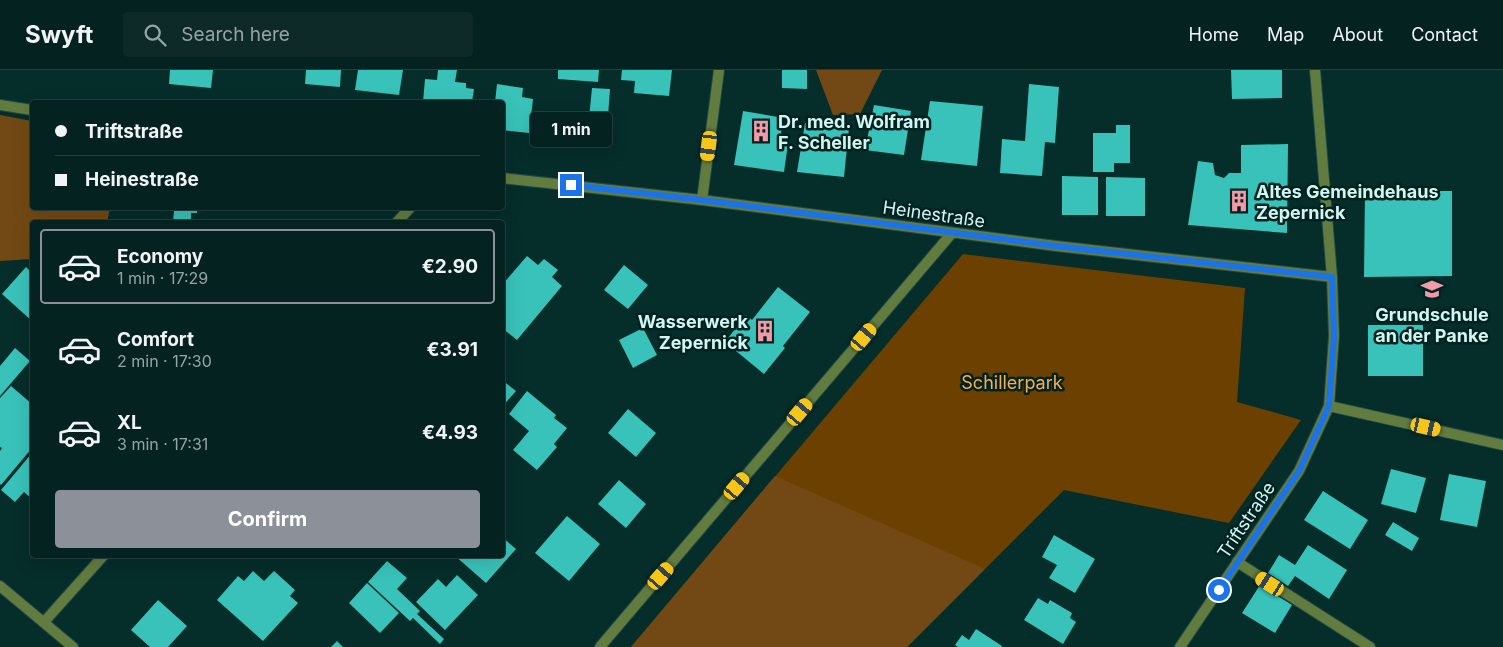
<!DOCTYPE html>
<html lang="en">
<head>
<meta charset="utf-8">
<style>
  :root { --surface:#042220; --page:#0d2a29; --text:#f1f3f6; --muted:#97a4a5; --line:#253f3e; --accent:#8c9099 }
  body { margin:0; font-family:Inter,sans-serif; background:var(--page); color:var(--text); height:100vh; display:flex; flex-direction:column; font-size:19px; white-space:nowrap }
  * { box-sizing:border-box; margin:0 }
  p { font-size:16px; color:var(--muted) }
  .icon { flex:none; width:28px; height:28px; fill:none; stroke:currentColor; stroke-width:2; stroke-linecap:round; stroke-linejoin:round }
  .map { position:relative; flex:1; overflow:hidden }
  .panel { position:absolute; left:30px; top:150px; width:475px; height:338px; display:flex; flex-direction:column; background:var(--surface); border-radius:5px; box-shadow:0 5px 20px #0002,0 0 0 1px var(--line) }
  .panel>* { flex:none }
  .banner { position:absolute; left:30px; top:30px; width:475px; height:110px; border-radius:5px; box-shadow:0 5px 20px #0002,0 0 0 1px var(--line); display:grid; align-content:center; height:110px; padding:0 25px; background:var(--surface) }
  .end { position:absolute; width:22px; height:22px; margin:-11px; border:6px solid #1a73e8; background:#fff; box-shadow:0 0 0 2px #fff }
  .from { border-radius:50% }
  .bubble { position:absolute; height:35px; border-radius:5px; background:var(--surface); box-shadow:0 5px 20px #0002,0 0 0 1px var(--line); font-size:16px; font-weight:700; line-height:35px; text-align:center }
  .car { position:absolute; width:15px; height:30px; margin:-15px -8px; border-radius:6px; box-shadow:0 0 4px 1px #0007; background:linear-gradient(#f5c518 24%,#345 0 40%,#f5c518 0 76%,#345 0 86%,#f5c518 0) }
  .banner b { display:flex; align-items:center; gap:18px; height:48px; font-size:19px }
  .banner b+b { border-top:1px solid var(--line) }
  .banner i { width:12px; height:12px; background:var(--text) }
  ul { padding:9px 0 0; list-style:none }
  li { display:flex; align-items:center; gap:15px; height:75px; margin:0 10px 8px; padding:0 15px; border:2px solid transparent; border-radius:5px }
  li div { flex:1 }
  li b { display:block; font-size:19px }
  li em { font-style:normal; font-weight:700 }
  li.current { border-color:var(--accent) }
  li>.icon { width:45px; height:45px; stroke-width:1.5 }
  .button { display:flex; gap:10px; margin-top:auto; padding:10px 25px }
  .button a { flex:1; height:58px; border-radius:5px; background:var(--accent); color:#fff; font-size:20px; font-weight:700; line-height:58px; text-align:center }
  header { display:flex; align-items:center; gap:30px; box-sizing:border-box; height:70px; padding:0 25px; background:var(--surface); border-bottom:1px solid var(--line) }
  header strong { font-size:24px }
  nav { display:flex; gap:28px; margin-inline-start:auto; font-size:18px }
  .search { width:350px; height:45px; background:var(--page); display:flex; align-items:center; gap:12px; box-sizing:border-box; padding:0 18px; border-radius:5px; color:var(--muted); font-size:19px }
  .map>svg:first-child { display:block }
</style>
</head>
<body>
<header>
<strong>Swyft</strong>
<div class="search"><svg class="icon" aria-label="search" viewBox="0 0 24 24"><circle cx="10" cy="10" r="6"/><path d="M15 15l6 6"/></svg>Search here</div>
<nav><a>Home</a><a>Map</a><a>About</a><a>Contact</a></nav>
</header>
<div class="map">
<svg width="1503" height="577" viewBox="0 0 1503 577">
  <rect width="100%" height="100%" fill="#052d2a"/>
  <!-- green -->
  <path fill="#6c4100" d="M963,184L1245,218L1237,332L1301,350L1229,453L1064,420L907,577H631Z"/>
  <!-- forest -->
  <path fill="#724914" d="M816,0H882L860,44L833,45Z
    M0,45L32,51V138H110L107,152H32V189L0,191Z
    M775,406L985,499L907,577H631Z"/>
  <!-- building -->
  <path fill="#39c2b9" d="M170,0H213L211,18L169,14Z
    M306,0H341L340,17L305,14Z
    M358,0H403L399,25L355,20Z
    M438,0H457L455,12L466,13V18L474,19L472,32H423L425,9L437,10Z
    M558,0H599L598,12L558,9Z
    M622,0H672L669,26L634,23L635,11L621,10Z
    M782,0H807V19L782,18Z
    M1231,0H1282V28L1232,29Z
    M497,14L523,18L522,27L533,29L529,63L502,60V32H495Z
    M1029,14L1059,17L1055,73L1045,72L1042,106L1000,103L1002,69L1025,71Z
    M592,18L610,19L607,60L588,58Z
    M930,31L983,36L977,96L921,90Z
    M874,35L911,41L904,85L865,80Z
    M743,41L784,48L779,73L788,74L784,102L734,95Z
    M805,53L849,58L844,107L797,102Z
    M1116,55H1130V93H1114V102H1093V63H1116Z
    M1288,74L1287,163L1188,155L1198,91L1213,93L1215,105L1224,108L1229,103H1241V75Z
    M1062,106L1098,107V145H1062Z
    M1106,107L1145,108V146H1106Z
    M1365,121H1452V206L1364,207Z
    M149,138H197V143H191V152H173L174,141L149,139Z
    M527,186L538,195L544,189L558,200L552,207L562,216L517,270L502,258V215Z
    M624,195L648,215L628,239L604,220Z
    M26,197L32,203V251L2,224Z
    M778,217L810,242L783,276L785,278L764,304L725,272L746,245L752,250Z
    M1368,255H1423V306H1368Z
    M643,258L657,285L633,298L619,270Z
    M15,278L30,291L0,326V296Z
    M502,310L516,321L502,337Z
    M11,316L32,334V378L1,415L0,414V381L2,378L0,377V328Z
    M527,321L556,345L554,348L567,358L554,374L557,377L537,400L513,380L529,361L509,344Z
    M628,339L656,363L636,387L608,363Z
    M32,383V429L24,422L15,432L1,420Z
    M1391,399L1426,408L1416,443L1381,434Z
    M1449,404L1486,411L1477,457L1440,450Z
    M619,410L646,434L626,458L598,434Z
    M1323,421L1368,450L1350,479L1304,450Z
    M567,446L600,474L569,511L535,483Z
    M1393,452L1419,468L1412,481L1385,465Z
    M1054,465L1095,489L1075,523L1049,508L1057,495L1042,487Z
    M502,467L516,479L486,513L454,485H502Z
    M1308,475L1347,500L1329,529L1295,506L1288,516L1268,503L1279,485L1295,495Z
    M387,491L407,508L397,519L420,541L417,544L444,569L440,574L413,548L410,551L368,512Z
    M253,501L264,511L274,501L295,520L290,526L298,533L263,571L217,530L238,506L244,511Z
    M457,505L478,525L445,560L416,532L438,509L446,517Z
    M367,513L399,543L380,563L349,533Z
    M1260,515L1292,535L1275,563L1242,543Z
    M1038,528L1048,534L1050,530L1072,543L1070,548L1076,552L1063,574L1024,550Z
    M158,530L187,556L168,577H150L131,560Z
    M976,559L1002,576L1001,577H958L955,575L962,565L969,570Z
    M337,571L343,577H331Z"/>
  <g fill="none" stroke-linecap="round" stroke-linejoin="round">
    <!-- lane casing -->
    <g stroke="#224946" stroke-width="12">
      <path id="lane" d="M1237,492L1370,577"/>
    </g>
    <!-- street casing -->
    <g stroke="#224946" stroke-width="12">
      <path id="street" d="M0,35L32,40
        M502,108L702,130L1056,176L1332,207
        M702,130L719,0
        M397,152L410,138
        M1329,336L1503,375
        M0,516L73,577
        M44,552L104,485
        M600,577L952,163
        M1180,577L1299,401L1329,336L1334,266L1332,207L1315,0"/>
    </g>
    <!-- lane -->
    <use href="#lane" stroke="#627c40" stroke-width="10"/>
    <!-- street -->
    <use href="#street" stroke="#627c40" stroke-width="10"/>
  </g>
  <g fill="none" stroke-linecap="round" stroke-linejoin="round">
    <!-- route -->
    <path stroke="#1a73e8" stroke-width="6" d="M571,115L702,130L1056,176L1332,207L1334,266L1329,336L1299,401L1219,520"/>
  </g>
  <!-- icons -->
  <defs>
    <g id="building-bare" transform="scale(1.725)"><path d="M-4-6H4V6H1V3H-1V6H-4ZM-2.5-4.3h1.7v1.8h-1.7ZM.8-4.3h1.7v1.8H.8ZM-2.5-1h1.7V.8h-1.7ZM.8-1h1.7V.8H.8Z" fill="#f39aaa" stroke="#002320" stroke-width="2.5" paint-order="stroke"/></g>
    <g id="school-bare" transform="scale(1.725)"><path d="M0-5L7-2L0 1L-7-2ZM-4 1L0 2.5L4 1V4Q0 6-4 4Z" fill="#f39aaa" stroke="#002320" stroke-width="2.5" paint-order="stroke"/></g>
  </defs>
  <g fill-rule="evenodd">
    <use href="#building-bare" x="761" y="61"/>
    <use href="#building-bare" x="1239" y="131"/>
    <use href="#school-bare" x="1432" y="219"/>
    <use href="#building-bare" x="765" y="261"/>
  </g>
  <g text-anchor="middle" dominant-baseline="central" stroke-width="5" stroke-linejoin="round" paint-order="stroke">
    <!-- poi labels -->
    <g font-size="18" font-weight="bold" fill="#d4f6f2" stroke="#002320" text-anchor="start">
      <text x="778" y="51">Dr. med. Wolfram<tspan x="778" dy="21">F. Scheller</tspan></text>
      <text x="1256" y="121">Altes Gemeindehaus<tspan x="1256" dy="21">Zepernick</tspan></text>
      <text x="1432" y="244" text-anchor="middle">Grundschule<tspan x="1432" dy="21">an der Panke</tspan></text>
      <text x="748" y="251" text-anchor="end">Wasserwerk<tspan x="748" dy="21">Zepernick</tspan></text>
    </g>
    <!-- street labels -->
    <g font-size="18" fill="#d4f6f2" stroke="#002320">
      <text transform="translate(934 144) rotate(8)">Heinestraße</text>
      <text transform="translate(1246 450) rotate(-56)">Triftstraße</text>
    </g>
    <!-- park labels -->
    <g font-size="18" fill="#f9ac50" stroke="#002320">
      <text x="1012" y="312">Schillerpark</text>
    </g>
  </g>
</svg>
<i class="end from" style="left:1219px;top:520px"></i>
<i class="end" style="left:571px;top:115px"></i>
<div class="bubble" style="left:530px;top:42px;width:82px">1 min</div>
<i class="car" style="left:709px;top:76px;rotate:187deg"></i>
<i class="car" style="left:864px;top:267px;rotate:40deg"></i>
<i class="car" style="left:800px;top:342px;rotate:40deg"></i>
<i class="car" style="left:1426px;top:357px;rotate:103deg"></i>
<i class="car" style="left:737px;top:416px;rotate:40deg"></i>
<i class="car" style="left:661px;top:506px;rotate:41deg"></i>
<i class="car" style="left:1270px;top:514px;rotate:303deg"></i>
<div class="banner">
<b><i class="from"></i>Triftstraße</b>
<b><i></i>Heinestraße</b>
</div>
<section class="panel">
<ul>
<li class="current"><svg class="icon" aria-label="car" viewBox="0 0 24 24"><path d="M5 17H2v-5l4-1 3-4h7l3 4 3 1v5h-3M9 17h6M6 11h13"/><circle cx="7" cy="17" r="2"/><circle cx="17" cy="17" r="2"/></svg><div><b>Economy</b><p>1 min · 17:29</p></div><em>€2.90</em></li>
<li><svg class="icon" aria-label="car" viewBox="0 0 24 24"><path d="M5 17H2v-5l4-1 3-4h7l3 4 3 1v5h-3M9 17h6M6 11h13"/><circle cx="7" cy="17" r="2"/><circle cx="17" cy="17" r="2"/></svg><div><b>Comfort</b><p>2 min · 17:30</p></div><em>€3.91</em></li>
<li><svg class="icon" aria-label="car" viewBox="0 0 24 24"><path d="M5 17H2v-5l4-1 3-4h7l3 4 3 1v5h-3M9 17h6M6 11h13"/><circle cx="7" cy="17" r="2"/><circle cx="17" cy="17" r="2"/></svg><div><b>XL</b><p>3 min · 17:31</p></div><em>€4.93</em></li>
</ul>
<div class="button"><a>Confirm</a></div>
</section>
</div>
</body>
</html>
